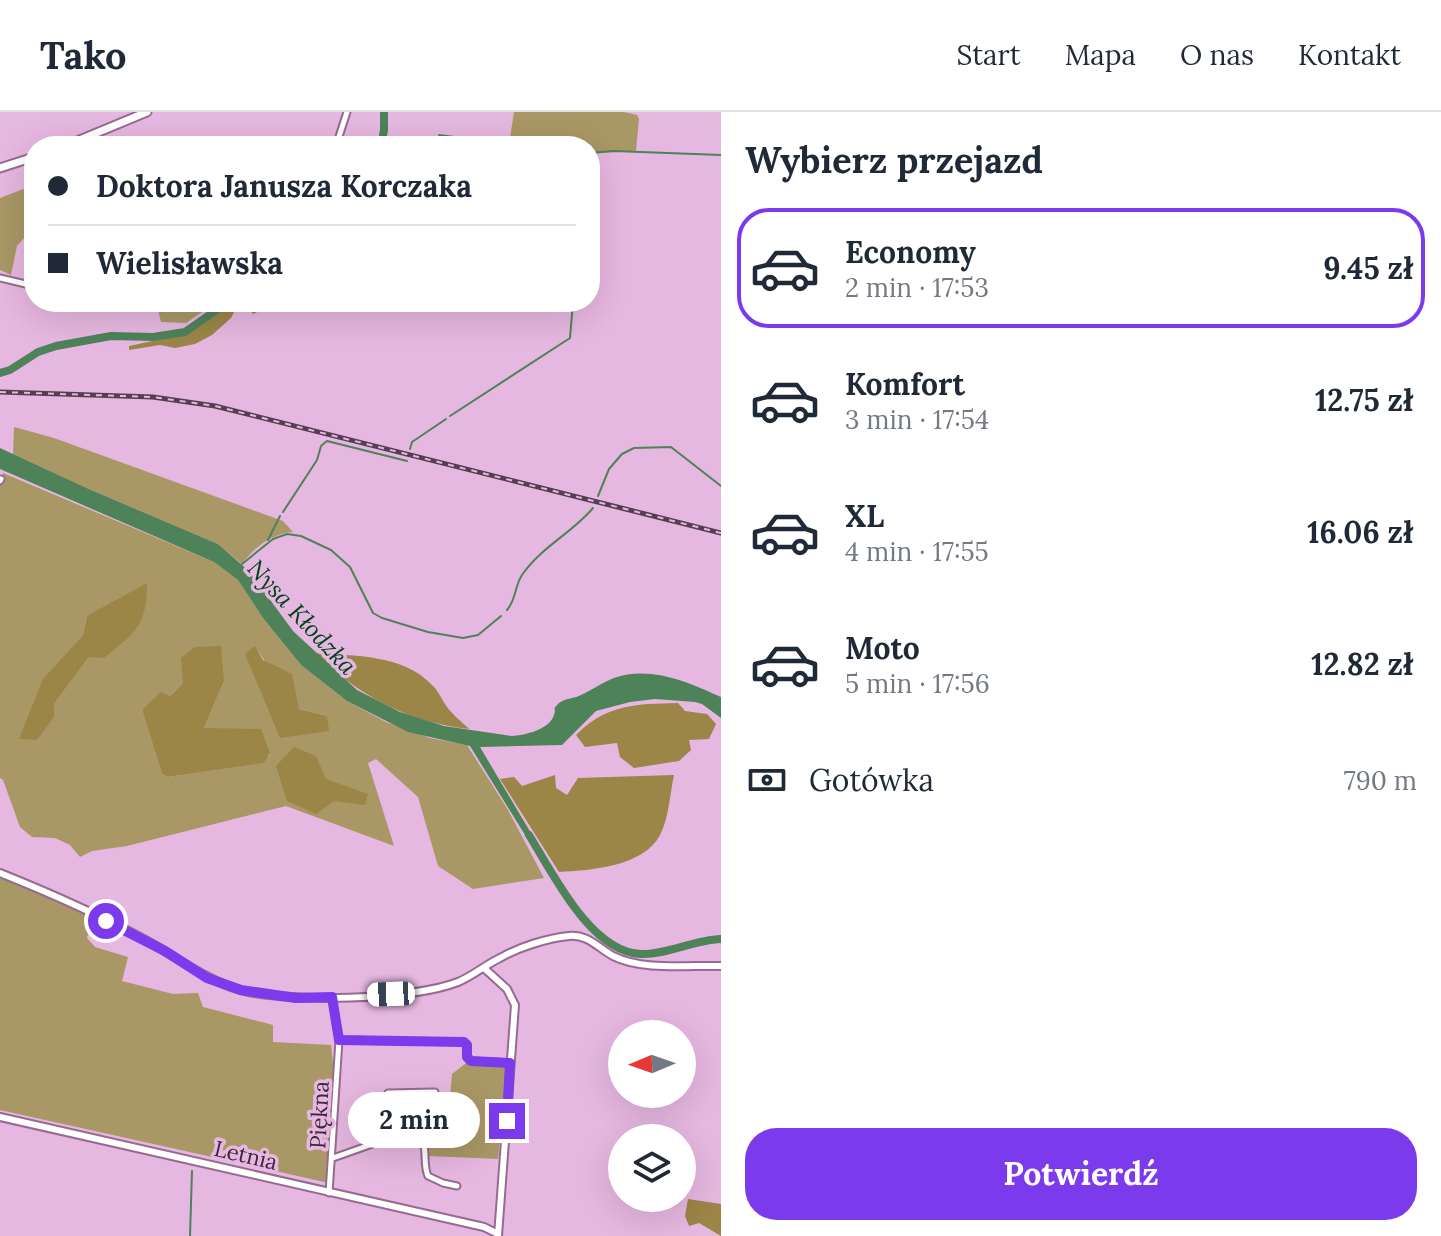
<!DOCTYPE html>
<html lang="pl">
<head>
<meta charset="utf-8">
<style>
  :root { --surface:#fff; --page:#f6f6f7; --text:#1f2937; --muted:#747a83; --line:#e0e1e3; --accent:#7c3aed }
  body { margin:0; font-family:Lora,serif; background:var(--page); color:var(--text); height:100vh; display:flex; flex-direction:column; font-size:30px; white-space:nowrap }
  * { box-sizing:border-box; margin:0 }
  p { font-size:26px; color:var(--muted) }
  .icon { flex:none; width:44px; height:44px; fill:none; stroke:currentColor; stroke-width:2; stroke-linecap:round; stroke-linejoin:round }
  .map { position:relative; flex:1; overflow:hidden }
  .side { display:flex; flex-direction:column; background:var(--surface); width:720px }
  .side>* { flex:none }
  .guide { position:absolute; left:24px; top:24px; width:576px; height:176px; border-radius:32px; box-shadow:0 8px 32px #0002; display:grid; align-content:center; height:176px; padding:0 24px; background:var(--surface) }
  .needle { width:52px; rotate:268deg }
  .fabs { position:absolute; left:608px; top:908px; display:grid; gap:16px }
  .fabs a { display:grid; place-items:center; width:88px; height:88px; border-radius:50%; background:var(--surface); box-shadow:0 8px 32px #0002; font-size:40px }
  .end { position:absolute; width:36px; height:36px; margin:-18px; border:10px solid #7c3aed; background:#fff; box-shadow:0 0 0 4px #fff }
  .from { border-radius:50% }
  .bubble { position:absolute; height:56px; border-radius:28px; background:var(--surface); box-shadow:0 8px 32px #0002; font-size:26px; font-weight:800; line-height:56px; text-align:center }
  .car { position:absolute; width:24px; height:48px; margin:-24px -12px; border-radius:10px; box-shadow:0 0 6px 2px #0007; background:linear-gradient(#fff 24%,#345 0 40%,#fff 0 76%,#345 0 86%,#fff 0) }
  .guide b { display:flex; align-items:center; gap:28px; height:76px; font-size:30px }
  .guide b+b { border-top:2px solid var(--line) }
  .guide i { width:20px; height:20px; background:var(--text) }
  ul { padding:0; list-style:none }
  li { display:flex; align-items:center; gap:24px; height:120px; margin:0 16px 12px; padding:0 8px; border:4px solid transparent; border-radius:32px }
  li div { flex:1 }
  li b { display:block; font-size:30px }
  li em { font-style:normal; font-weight:800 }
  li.on { border-color:var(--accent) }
  li>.icon { width:72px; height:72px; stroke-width:1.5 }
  h2 { padding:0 24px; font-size:36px; line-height:96px }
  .pay { display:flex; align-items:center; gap:20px; height:88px; padding:0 24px; font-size:30px }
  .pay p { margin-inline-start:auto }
  .primary-button { display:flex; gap:16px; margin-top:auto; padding:16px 24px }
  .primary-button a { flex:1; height:92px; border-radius:32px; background:var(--accent); color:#fff; font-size:32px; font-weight:800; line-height:92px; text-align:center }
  header { display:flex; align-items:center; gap:48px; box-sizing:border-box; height:112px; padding:0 40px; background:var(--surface); border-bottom:2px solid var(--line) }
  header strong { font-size:38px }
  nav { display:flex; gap:44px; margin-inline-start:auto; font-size:28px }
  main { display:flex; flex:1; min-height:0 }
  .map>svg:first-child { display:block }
</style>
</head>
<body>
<header>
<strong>Tako</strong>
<nav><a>Start</a><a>Mapa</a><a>O nas</a><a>Kontakt</a></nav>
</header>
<main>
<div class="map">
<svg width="721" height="1124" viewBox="0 0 721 1124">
  <rect width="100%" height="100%" fill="#e6b7e0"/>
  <!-- green -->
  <path fill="#a99765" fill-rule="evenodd" d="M514,0H624L637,3L639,7L636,39L590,41V34L509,32Z
    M34,73V115L17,134L11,163L0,158V86Z
    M156,190H217L186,211L161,210Z
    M14,315L54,326L283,409L293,420C273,421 253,436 242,452L218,432L91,378L13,342Z
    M3,361L214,450L238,468L263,506L301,553L347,589L386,610L430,626L467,633L508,698L544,766L473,777L438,754L418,685L376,647L368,651L394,734L286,694L127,734L92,739L80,745L70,733L55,726L32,725L20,715L3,668L0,666V369ZM87,504L89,545L54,592L43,568L83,523ZM255,535L299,597L327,604L280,626ZM224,569L204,616L270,642L263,651L168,665L162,662L142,598L161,581L170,584L183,571Z
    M0,765L102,809L89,819L87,826L95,835L128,845L122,869L173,882L198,881L203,895L273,913V930L331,933L334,960L329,1071L0,998Z
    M466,951L507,952L498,1047L428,1044V984L450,985L452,962Z"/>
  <!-- forest -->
  <path fill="#9b8547" d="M234,190H279L253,202L246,191L236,196L231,206L212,223L195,232L175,236L160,233L129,238V234L190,221Z
    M147,471C147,514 135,521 104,546L89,545L54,592V605L37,628L19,627L43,567L83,523L87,504Z
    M221,534L224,569L204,616L261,617L270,641L264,651L168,665L162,662L142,598L161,580L170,584L183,571L181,546L195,535Z
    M255,534L263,548L292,562L299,597L327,604L329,619L280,626L245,542Z
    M315,541C354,544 404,542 433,574C439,580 442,588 447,595C453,603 462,610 469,617C407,610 359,584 315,541Z
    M678,591L685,599L707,602L716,612L709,627L689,628L691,638L679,649L634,656L620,645L617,631L585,635L576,623C607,592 636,592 678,591Z
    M294,635L316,644L326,667L368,682L365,693L334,689L316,702L287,689L276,654Z
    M555,663L556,676L567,683L578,666L674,663C670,681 669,706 660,723C643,755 591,758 559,760L500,667L514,665L522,674Z
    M688,1087L721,1092V1124L699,1111L689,1114L685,1104Z"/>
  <!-- water -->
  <path fill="#4e8259" d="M0,336L91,378L218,432L249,459L293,519L357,578L400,600L444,614L512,624C525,623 549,618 554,603C557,594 551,600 558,592C564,586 574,587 581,583C592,578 603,570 614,566C649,553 689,570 721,585V606L702,592L695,590L655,587L630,590L596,599L562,633L480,635L538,733L530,731L470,634L408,620L347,589L301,553L263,506L238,468L214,450L0,357Z"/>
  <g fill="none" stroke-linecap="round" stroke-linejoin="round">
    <!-- stream -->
    <path stroke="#4e8259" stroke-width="2" d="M439,23L523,34
      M423,34L425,25
      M590,41L614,39L721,43
      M450,304L570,226L573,190
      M410,337L412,330L446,307
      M598,384L609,357L622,342L634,336L671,335L721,374
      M283,400L317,348L321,334L327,329L407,349
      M268,428L280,404
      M242,452L273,427L287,422L301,424L331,438L350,455L373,501L382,506L428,520L463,526L478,523L501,504
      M507,498C516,488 515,473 522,463C541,435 572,421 593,396
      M190,1124L192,1059"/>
    <!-- river -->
    <path stroke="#4e8259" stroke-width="8" d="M381,34L384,18V0
      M0,261L10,258L38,240L56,234L111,224L153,225L185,220L228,190
      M529,723C552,760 591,841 641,842C666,843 693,828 721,827"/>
    <!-- minor casing -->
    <g stroke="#966b92" stroke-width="9">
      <path id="minor" d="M336,34L347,0
        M0,166L34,174
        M0,369L1,367
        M339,928L464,930L467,933V945L471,949L510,951
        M381,1029L411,1023L419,1024C429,1035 422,1051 428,1064L443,1071L457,1074
        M333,1046L381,1029L383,989L388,981L435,980
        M329,1081L339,928L332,885"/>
    </g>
    <!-- tertiary casing -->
    <g stroke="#966b92" stroke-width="10">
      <path id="tertiary" d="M0,761C50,781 102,804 149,830C180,847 206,868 240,878C288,891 412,888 458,870C473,864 485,853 500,846C519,835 548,826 569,824C588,822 598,836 613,844C643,859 688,853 721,854
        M484,856L507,877L515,893L498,1124
        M0,1005L484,1115L498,1122"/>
    </g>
    <!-- secondary casing -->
    <g stroke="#966b92" stroke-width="11">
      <path id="secondary" d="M65,34L147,0
        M0,56L34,45"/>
    </g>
    <!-- minor -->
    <use href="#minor" stroke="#fff" stroke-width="5"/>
    <!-- tertiary -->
    <use href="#tertiary" stroke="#fff" stroke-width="6"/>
    <!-- secondary -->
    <use href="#secondary" stroke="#fff" stroke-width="7"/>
    <!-- rail casing -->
    <g stroke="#543e51" stroke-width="5">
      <path id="rail" d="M0,280L153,285L215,294L721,421"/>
    </g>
    <!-- rail -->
    <use href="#rail" stroke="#e6b7e0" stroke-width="2" stroke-dasharray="6" stroke-linecap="butt"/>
  </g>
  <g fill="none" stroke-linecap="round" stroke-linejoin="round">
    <!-- route -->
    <path stroke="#7c3aed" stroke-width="10" d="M106,809L165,839L207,866L241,878L296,886L332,885L339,928L464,930L467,933V945L471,949L510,951L507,1009"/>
  </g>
  <g text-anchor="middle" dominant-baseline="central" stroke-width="7" stroke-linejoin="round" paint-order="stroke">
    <!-- street labels -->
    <g font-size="22" fill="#3b2939" stroke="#e6b7e0">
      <text transform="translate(319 1003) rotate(-87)">Piękna</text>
      <text transform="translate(246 1043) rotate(13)">Letnia</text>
    </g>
    <!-- water labels -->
    <g font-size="24" font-style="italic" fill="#01441c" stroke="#e6b7e0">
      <text transform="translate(302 505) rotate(47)">Nysa Kłodzka</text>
    </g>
  </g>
</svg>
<div class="fabs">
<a><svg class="needle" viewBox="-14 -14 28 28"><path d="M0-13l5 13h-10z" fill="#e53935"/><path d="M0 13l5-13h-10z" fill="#747a83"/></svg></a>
<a><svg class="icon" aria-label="layers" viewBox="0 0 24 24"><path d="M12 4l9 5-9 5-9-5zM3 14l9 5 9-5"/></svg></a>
</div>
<i class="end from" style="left:106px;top:809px"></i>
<i class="end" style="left:507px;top:1009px"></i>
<div class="bubble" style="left:348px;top:980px;width:132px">2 min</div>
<i class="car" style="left:391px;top:882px;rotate:268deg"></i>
<div class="guide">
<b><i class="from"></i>Doktora Janusza Korczaka</b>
<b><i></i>Wielisławska</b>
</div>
</div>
<section class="side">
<h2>Wybierz przejazd</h2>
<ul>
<li class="on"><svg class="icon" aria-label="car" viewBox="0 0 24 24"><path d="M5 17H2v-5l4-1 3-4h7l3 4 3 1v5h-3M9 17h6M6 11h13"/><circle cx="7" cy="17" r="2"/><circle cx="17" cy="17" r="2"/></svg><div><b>Economy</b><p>2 min · 17:53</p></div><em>9.45 zł</em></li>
<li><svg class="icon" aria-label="car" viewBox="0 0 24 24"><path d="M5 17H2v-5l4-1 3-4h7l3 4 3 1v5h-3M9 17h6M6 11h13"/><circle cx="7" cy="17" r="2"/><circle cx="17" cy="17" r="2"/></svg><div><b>Komfort</b><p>3 min · 17:54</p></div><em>12.75 zł</em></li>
<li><svg class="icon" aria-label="car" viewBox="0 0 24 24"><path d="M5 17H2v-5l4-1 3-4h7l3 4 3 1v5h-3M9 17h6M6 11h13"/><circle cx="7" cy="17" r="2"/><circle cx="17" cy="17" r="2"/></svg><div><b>XL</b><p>4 min · 17:55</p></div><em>16.06 zł</em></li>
<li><svg class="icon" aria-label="car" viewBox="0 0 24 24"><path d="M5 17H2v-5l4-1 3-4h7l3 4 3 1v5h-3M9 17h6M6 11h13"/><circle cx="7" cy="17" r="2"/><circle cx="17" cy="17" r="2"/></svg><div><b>Moto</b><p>5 min · 17:56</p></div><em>12.82 zł</em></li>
</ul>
<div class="pay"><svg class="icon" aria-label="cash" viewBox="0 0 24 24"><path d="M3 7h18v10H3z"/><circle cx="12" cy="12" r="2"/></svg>Gotówka<p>790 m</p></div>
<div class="primary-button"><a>Potwierdź</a></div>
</section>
</main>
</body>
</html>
